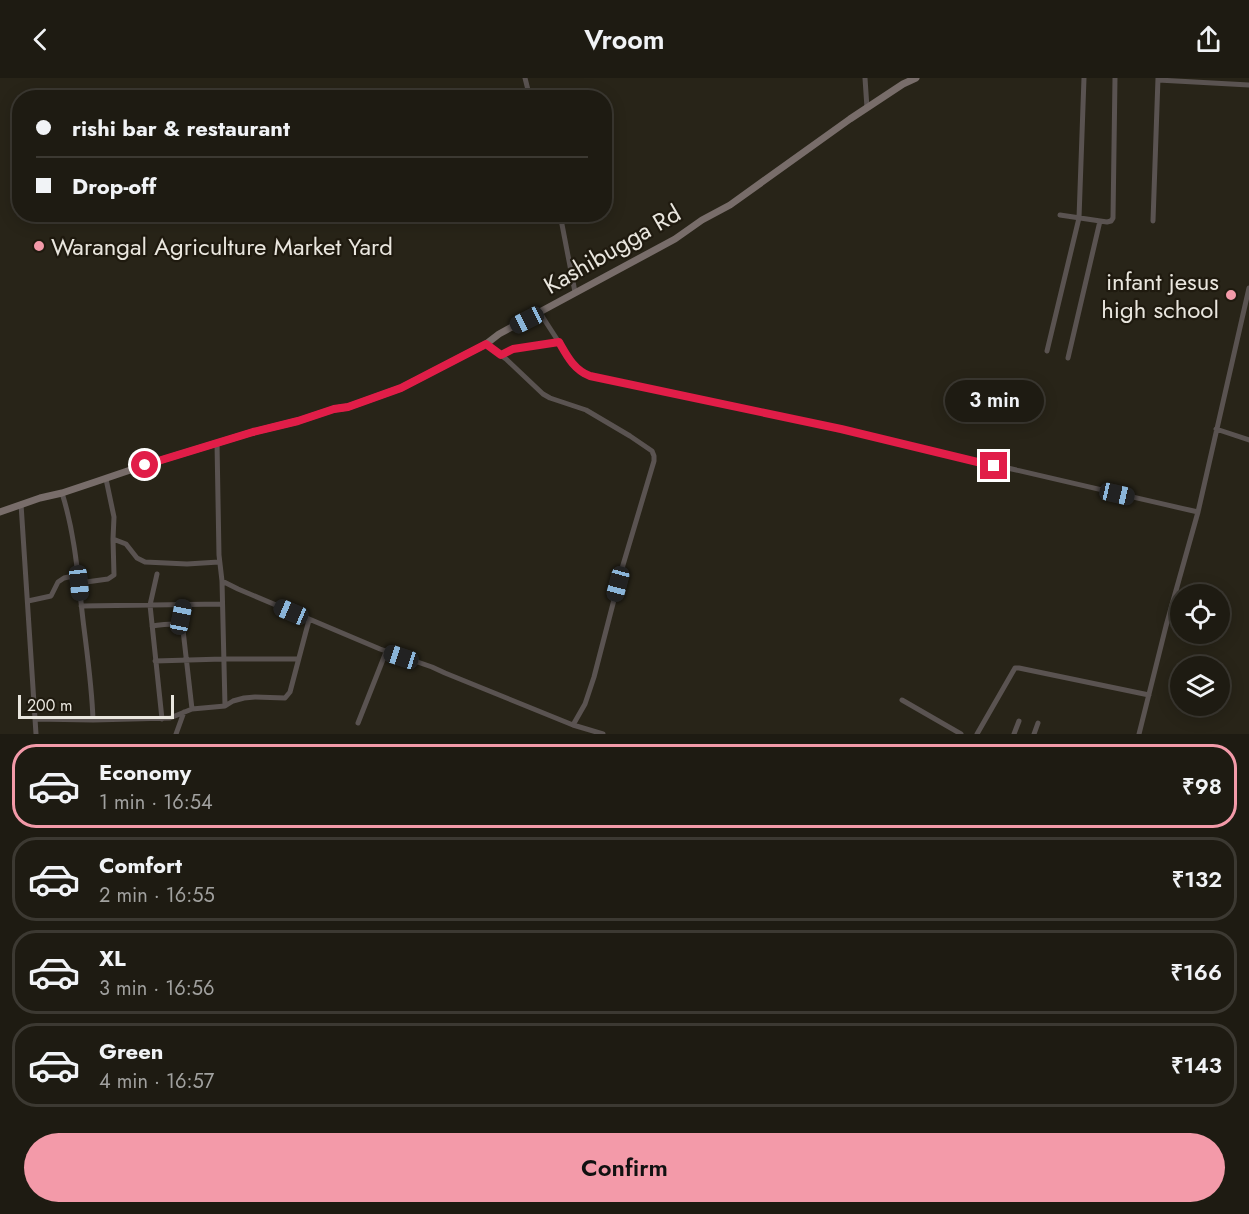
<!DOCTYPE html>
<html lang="en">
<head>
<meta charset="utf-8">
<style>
  :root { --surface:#1e1b12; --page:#26241b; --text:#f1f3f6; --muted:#a1a19f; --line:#3c3932; --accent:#f39aa9 }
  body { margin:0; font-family:Jost,sans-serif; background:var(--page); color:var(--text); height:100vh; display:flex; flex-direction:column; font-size:22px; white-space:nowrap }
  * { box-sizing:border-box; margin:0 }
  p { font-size:20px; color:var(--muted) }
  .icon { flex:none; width:33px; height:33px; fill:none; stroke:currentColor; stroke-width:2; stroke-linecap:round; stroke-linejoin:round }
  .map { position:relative; height:656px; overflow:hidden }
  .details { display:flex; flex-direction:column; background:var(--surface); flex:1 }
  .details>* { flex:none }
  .guide { position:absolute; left:12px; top:12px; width:600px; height:132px; border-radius:24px; box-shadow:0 3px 15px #0003,0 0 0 2px var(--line); display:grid; align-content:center; height:132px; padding:0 24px; background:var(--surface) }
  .fabs { position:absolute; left:1170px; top:506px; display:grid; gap:12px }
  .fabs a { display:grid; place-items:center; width:60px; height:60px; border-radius:50%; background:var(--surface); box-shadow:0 3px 15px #0003,0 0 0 2px var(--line); font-size:30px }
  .scale { position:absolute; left:18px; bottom:15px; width:156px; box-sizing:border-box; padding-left:6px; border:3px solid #e9e6de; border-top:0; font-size:16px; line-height:21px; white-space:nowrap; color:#e9e6de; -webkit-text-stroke:4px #1f1a0f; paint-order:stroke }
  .end { position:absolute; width:27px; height:27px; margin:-14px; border:8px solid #e11d48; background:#fff; box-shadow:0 0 0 3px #fff }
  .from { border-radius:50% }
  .bubble { position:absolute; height:42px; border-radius:21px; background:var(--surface); box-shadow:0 3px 15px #0003,0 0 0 2px var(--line); font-size:20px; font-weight:600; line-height:42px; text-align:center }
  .car { position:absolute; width:18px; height:36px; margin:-18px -9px; border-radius:8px; box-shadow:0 0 4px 2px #0007; background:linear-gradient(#222 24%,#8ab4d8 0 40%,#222 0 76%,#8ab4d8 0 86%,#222 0) }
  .guide b { display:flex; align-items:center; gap:21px; height:57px; font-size:22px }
  .guide b+b { border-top:2px solid var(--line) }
  .guide i { width:15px; height:15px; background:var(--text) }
  ul { padding:10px 0 0; list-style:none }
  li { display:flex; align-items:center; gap:18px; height:84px; margin:0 12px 9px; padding:0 12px; border:3px solid var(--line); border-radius:24px }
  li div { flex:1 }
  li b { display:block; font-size:22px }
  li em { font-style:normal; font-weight:600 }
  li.selected { border-color:var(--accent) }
  li>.icon { width:54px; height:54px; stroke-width:1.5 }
  .button { display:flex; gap:12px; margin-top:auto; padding:12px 24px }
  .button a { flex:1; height:69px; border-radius:36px; background:var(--accent); color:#111; font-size:24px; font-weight:600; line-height:69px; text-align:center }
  header { display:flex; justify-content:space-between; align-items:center; height:78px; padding:0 24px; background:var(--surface); font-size:27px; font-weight:600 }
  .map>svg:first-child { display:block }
</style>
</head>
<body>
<header><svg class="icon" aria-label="back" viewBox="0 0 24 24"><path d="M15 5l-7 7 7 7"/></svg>Vroom<svg class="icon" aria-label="share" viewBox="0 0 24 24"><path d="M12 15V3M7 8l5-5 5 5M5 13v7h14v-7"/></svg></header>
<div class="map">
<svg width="1249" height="656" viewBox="0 0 1249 656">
  <rect width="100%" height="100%" fill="#282418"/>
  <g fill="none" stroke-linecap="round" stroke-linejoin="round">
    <!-- street -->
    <path stroke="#5a5351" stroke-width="5" d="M525,0L530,20
      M865,0L867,30
      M1158,2L1249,7
      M560,136L575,214
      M1060,137L1107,144L1111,143L1113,140L1115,0
      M1153,143L1158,0
      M540,235L575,289L583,296L590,298C794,338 995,388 1198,434
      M486,266L506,281L543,316L550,320L586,332L630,358L652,373L654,378V383L623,487L594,599L585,626L573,647
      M1047,273L1079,140L1084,0
      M501,277L513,271L559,264
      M1068,280L1100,143
      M1216,351L1249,362
      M217,365L219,477L222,503L225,628
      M106,401L114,439L113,461L126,466L137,480L145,484L187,486L219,484
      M62,415C75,456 78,499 83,542C87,575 92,609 93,642
      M21,426L36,656
      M157,496L150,527L162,641
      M222,503L238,511L380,571L432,589L445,595L573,647L603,656
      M79,505L108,501L114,497L113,461
      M28,523L51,518L58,504L64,500L78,497
      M81,528L222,526
      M181,539L184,527
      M152,548C162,547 177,543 183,552L192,631
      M155,583L223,581H298
      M902,622L961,656
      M35,641L93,642L170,640L192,631L225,628L233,623L244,620L255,619L285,620L290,614L309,542
      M358,645L386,574
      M176,656L184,634
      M977,656L1015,590H1019L1149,617
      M1014,656L1019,643
      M1034,656L1038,645
      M1139,656L1166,548L1198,434L1249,210"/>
    <!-- secondary -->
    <path stroke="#786d6a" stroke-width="7" d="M0,434L40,420L62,415L95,404L145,387L253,354L298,343L334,331L348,329L401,310L486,266L499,256L675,161L702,142L730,127L850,41L903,6L916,0"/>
  </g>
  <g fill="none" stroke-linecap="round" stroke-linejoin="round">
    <!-- route -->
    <path stroke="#e11d48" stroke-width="8" d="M145,387L253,354L298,343L334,331L348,329L401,310L486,266L501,277L513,271L559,264C567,278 574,292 590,298L841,351L994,388"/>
  </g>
  <!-- markers -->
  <g fill="#f39aa9" stroke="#1f1a0f" stroke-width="2">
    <circle cx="39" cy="168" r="6"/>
    <circle cx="1231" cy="217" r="6"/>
  </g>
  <g text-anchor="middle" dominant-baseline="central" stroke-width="4.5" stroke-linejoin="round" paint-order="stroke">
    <!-- poi labels -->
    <g font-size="24" fill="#e9e6de" stroke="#1f1a0f" text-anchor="start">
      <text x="51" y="168">Warangal Agriculture Market Yard</text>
      <text x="1219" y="203" text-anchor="end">infant jesus<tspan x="1219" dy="28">high school</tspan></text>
    </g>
    <!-- street labels -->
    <g font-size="24" fill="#e9e6de" stroke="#1f1a0f">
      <text transform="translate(612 171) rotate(-30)">Kashibugga Rd</text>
    </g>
  </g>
</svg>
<div class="fabs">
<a><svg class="icon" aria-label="locate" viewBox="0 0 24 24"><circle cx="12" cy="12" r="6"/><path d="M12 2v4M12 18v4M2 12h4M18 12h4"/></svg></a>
<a><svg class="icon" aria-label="layers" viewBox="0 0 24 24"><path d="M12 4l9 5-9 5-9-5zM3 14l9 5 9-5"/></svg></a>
</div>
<div class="scale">200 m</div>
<i class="end from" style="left:145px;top:387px"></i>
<i class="end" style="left:994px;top:388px"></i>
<div class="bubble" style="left:945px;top:302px;width:99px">3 min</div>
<i class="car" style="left:527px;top:242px;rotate:243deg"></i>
<i class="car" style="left:1117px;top:416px;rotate:103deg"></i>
<i class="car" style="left:79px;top:505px;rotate:174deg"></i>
<i class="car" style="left:618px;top:506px;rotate:195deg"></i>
<i class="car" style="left:291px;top:534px;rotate:293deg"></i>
<i class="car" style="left:181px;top:539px;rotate:11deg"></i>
<i class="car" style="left:401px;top:579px;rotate:288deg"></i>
<div class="guide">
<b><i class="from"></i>rishi bar &amp; restaurant</b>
<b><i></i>Drop-off</b>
</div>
</div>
<section class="details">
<ul>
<li class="selected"><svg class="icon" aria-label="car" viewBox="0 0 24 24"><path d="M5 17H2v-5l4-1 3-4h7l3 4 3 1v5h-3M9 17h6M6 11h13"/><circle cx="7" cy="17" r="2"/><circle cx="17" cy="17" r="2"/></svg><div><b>Economy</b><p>1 min · 16:54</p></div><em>₹98</em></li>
<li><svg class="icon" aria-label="car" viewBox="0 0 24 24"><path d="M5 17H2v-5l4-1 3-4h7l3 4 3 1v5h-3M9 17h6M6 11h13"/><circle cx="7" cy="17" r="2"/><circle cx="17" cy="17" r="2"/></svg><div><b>Comfort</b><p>2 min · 16:55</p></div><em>₹132</em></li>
<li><svg class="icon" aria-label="car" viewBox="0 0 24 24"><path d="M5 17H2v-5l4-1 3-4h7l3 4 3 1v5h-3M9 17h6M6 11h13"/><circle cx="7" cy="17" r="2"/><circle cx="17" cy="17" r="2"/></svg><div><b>XL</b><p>3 min · 16:56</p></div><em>₹166</em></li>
<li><svg class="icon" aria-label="car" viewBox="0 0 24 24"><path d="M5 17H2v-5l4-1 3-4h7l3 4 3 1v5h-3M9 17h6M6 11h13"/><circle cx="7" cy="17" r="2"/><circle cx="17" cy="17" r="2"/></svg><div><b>Green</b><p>4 min · 16:57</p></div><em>₹143</em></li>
</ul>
<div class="button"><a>Confirm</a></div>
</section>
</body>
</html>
